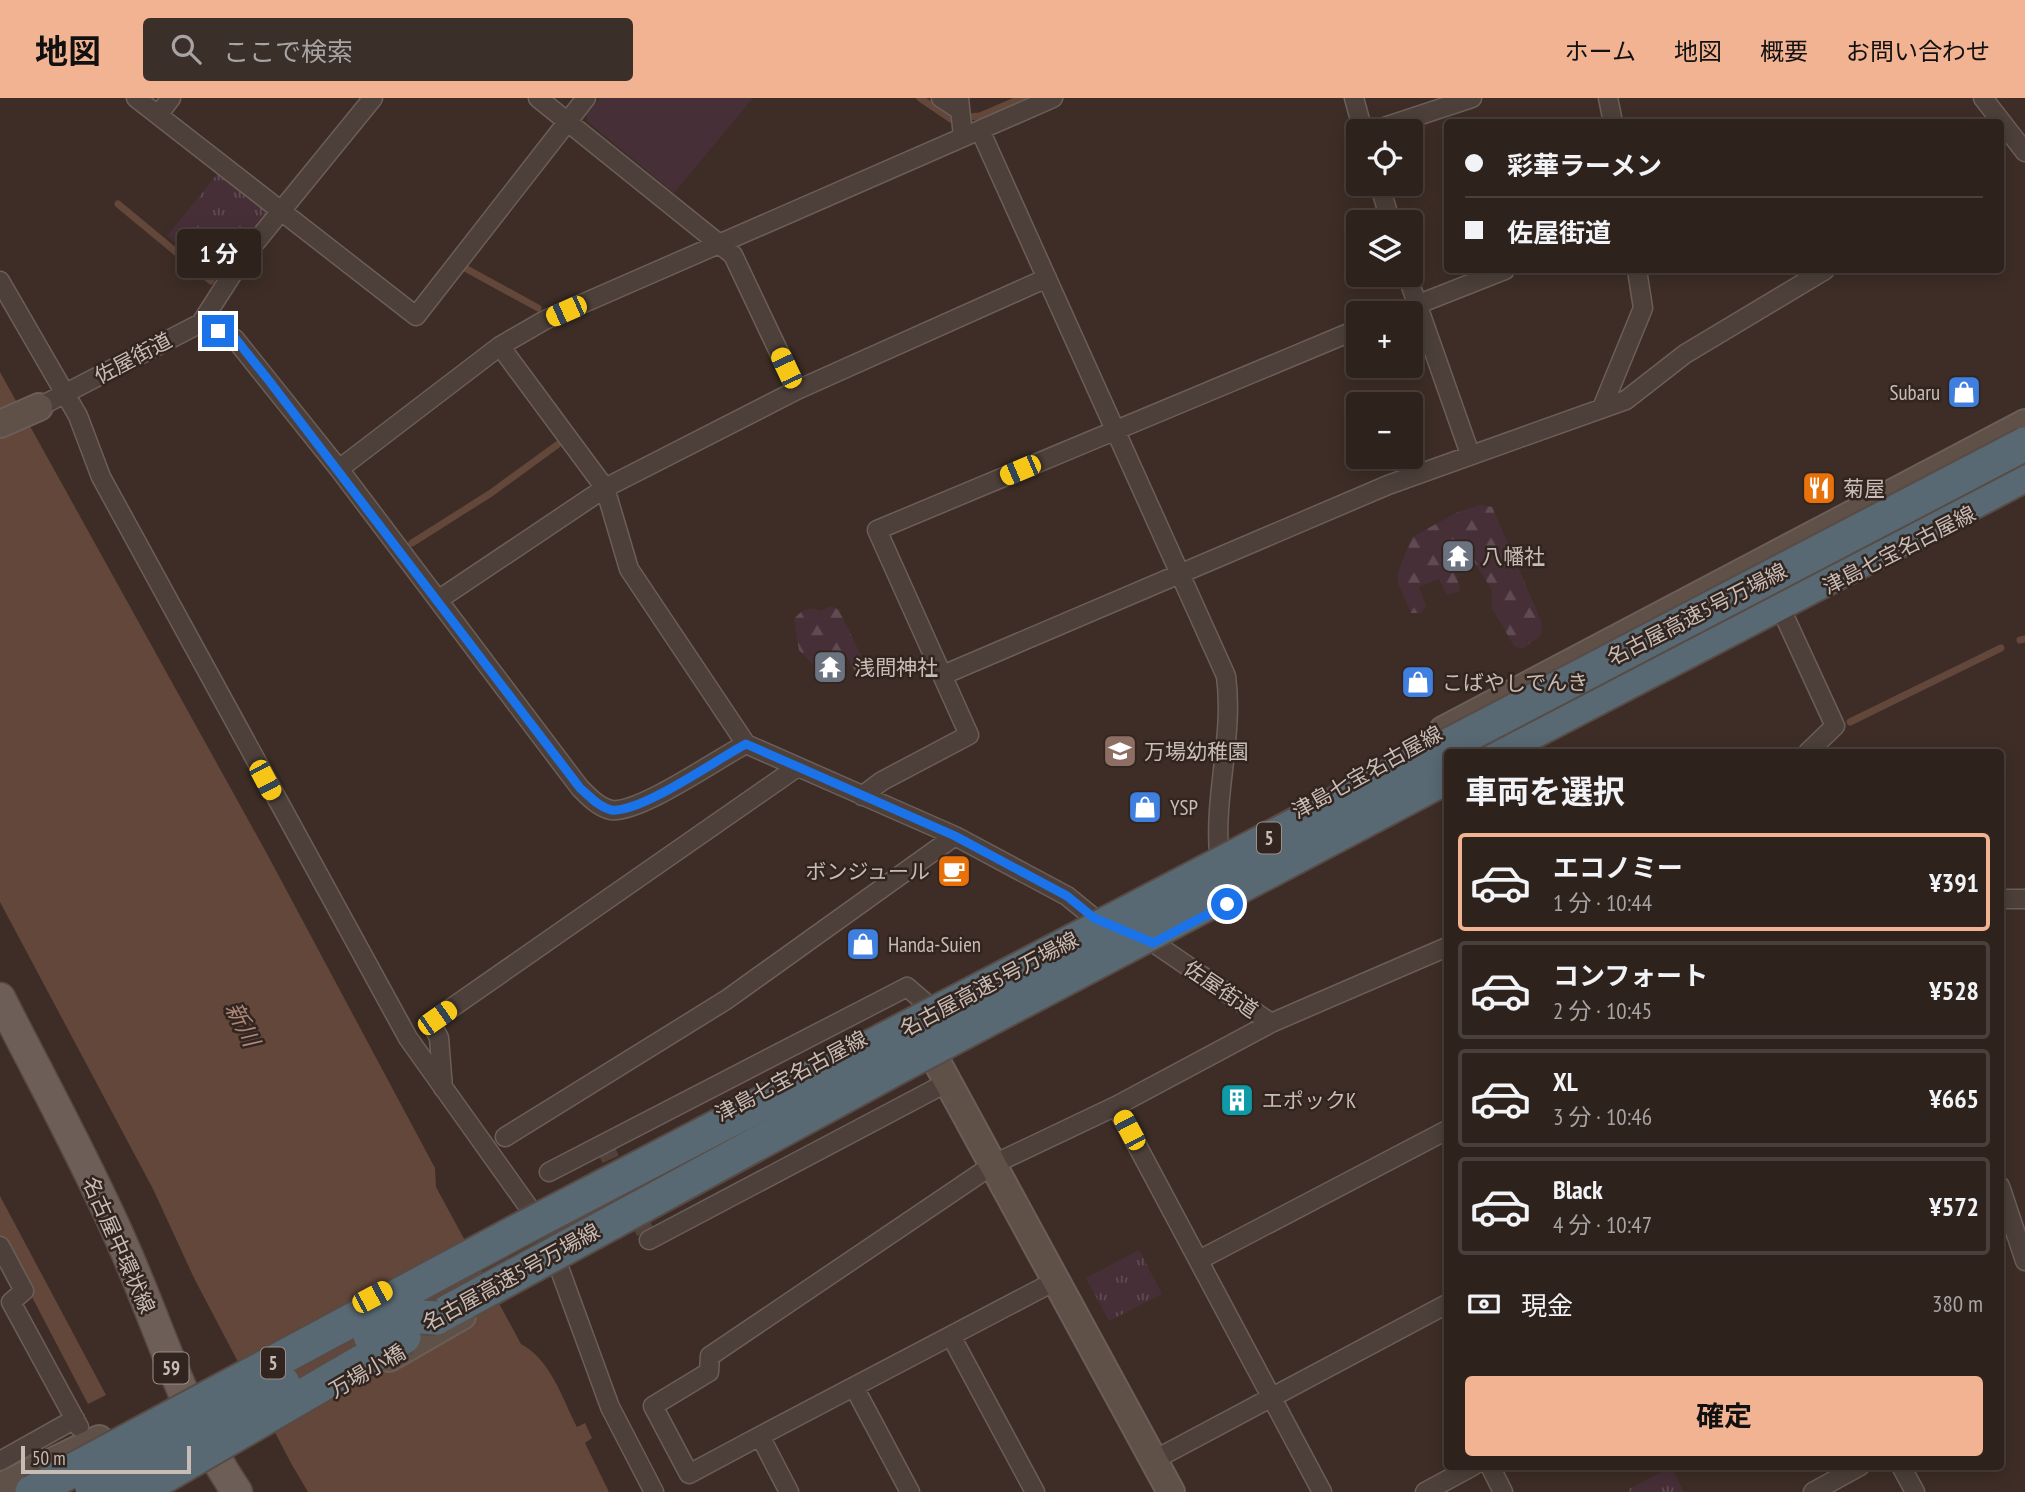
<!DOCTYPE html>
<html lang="ja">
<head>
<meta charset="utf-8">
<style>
  :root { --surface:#2e221c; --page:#3a2f29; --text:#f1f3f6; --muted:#a7a4a3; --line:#493f3b; --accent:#f1b392 }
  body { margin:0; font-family:"PT Sans Narrow","Noto Sans JP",sans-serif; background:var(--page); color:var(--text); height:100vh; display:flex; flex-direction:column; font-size:26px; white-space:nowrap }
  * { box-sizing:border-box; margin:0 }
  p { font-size:23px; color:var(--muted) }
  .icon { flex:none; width:38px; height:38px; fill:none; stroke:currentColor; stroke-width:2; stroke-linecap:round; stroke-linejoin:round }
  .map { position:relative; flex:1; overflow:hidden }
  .side { position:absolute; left:1444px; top:651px; width:560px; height:721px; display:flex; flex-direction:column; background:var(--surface); border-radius:7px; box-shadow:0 4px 18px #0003,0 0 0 2px var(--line) }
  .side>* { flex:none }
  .hud { position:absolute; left:1444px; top:21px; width:560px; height:154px; border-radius:7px; box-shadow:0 4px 18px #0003,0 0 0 2px var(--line); display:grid; align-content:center; height:154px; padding:0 21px; background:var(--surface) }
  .controls { position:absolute; left:1346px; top:21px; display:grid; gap:14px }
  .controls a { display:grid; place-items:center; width:77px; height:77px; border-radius:7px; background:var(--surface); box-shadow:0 4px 18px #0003,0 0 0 2px var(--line); font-size:35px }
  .scale { position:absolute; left:21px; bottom:18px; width:170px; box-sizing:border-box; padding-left:7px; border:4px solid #c8bcb6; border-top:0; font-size:19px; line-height:24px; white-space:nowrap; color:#c8bcb6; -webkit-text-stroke:5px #32251f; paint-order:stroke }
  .end { position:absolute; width:32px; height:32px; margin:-16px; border:9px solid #1a73e8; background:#fff; box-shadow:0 0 0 4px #fff }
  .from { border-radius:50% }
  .bubble { position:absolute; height:49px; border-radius:7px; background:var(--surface); box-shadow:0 4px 18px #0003,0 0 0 2px var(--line); font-size:23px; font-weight:700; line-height:49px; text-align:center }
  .car { position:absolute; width:21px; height:42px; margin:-21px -10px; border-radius:9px; box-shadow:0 0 5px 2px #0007; background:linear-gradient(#f5c518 24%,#345 0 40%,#f5c518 0 76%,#345 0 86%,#f5c518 0) }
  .hud b { display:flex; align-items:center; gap:24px; height:66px; font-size:26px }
  .hud b+b { border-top:2px solid var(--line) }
  .hud i { width:18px; height:18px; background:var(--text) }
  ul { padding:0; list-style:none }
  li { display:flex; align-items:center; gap:21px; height:98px; margin:0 14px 10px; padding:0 7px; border:4px solid var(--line); border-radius:7px }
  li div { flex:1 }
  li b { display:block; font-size:26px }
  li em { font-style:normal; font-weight:700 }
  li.current { border-color:var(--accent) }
  li>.icon { width:63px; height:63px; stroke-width:1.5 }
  h2 { padding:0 21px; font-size:32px; line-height:84px }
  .pay { display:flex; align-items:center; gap:18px; height:77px; padding:0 21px; font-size:26px }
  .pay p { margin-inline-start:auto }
  .cta { display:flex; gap:14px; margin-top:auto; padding:14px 21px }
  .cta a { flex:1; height:80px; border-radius:7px; background:var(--accent); color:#111; font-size:28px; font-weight:700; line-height:80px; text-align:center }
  header { display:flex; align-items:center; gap:42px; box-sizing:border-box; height:98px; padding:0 35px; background:var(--accent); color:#111 }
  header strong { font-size:33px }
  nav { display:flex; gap:38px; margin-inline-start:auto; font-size:24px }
  .search { width:490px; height:63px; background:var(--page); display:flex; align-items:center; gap:18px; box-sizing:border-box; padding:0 24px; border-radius:7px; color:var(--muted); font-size:26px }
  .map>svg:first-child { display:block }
</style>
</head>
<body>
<header>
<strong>地図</strong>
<div class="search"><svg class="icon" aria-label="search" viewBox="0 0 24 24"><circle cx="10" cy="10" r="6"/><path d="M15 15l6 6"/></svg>ここで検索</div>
<nav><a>ホーム</a><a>地図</a><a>概要</a><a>お問い合わせ</a></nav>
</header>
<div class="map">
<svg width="2025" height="1394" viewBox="0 0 2025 1394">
  <defs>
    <pattern id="grass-tufts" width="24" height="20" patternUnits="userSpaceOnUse" patternTransform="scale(1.75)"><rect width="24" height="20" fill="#472f37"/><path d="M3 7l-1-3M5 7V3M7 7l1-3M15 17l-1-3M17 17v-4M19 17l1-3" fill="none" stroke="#604b52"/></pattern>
    <pattern id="forest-firs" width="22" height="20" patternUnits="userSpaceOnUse" patternTransform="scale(1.75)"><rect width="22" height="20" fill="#472f37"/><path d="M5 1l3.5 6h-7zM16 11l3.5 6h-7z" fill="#604b52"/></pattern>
  </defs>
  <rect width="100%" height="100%" fill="#3d2d26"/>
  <!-- grass -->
  <path fill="url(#grass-tufts)" d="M218,75L264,111L265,117L217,178L167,138Z
    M1139,1152L1162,1196L1109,1223L1086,1180Z
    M1671,1369L1684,1394H1630L1629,1391Z"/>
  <!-- forest -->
  <path fill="url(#forest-firs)" d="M1481,407L1492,409L1542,525L1541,537L1522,551L1514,548L1492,510V492L1462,444L1444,452V456L1456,476L1460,493L1447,497L1439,481L1419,489L1426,508L1420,515H1411L1398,485V474L1412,439L1458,414Z
    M831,508L839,512L868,572L867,579L863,582L859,581L846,557L812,566L799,552L794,521C802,512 808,507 820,513Z"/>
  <!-- pitch -->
  <path fill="#472f37" d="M600,0H753L674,95L587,23V16Z"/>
  <!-- water -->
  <path fill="#63473b" d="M0,274L266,754L435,1070L436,1089L521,1246C551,1262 562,1300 577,1329L585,1325L592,1340L585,1345L609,1394H308L292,1367L194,1180L153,1091L0,804Z
    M0,1098L106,1297L88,1306L0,1138Z"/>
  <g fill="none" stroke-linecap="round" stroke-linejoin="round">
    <!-- stream -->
    <path stroke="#63473b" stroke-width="7" d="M920,0L951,21
      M968,19L980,18L1022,0
      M118,106L211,183
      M465,170L538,210
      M412,445L491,395L557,347
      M2020,542L2025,541
      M1850,624L2001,550"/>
    <!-- street-tunnel -->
    <path stroke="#52423c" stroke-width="18" stroke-dasharray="18 9" stroke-linecap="butt" d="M603,1045L649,1142"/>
    <!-- street casing -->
    <g stroke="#6b5e58" stroke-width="21">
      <path id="street" d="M136,0L416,218L586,0
        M538,0L733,157L797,292
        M941,0L958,11
        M959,0L963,39
        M1354,0L1363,33
        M1608,0L1613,24
        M1983,0L2025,54
        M158,17L171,0
        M980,32L1226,578C1234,637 1214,696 1219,755
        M1372,33L1472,0
        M1379,86L1391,124
        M1407,177L1470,356
        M0,183L78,318L101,379L408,940L532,1114
        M1396,215L1505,172
        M201,225L242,161L373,0
        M500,248L605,390L629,471L746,646
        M39,309L201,225L235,241L339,371L580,690C588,698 598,709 611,712C639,716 717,661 746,646L955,738L1067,798L1094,820L1108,826
        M1602,310L1643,210L1637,172
        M339,371L500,248L545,222L1053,0
        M438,502L605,390L797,292L1047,180
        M1782,513L1835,628L1808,654
        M943,577L1388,387L1626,302L1685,256L1825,172
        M862,698L882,683L969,637L877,432L1358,231
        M2000,801H2025
        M1140,840L1154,845L1271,925L1447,849
        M443,990L439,940L432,926L437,920L796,670
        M1116,1008L1322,1394
        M505,1039L726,902L955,738
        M549,1074L907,889L928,907
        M2000,1088L2025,1163
        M649,1142L948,984
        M0,1148L24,1193L11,1204L79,1329
        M1199,1162L1447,1032
        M557,1164L610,1309L654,1394
        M951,1238L1035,1394
        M854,1289L910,1394
        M760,1338L689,1376L653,1308L709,1274L710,1258L994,1066L1116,1008L1271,925
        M1154,1362L1447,1206
        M0,1363L75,1321
        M1490,1368L1503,1394
        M1901,1368L1915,1394
        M789,1394L760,1338L1057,1182
        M1425,1394L1473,1368
        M1813,1394L1860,1368"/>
    </g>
    <!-- secondary casing -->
    <g stroke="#6b5e58" stroke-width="30">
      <path id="secondary" d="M0,326L39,309
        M1443,632L2025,325
        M938,966L1171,1394
        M389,1260L462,1218
        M0,1389L99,1341"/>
    </g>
    <!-- primary casing -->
    <g stroke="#564943" stroke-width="33">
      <path id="primary" d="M0,900C40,979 83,1057 119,1138C159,1226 182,1313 237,1394"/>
    </g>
    <!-- highway casing -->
    <g stroke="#584b45" stroke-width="37">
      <path id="highway" d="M1494,654L2025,377
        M436,1220L530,1169"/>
    </g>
    <!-- street -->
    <use href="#street" stroke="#4d403a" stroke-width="18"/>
    <!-- secondary -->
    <use href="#secondary" stroke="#605148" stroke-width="26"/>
    <!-- primary -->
    <use href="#primary" stroke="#6d5f58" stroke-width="30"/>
    <!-- highway -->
    <use href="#highway" stroke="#586973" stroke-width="33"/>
    <!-- highway-bridge casing -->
    <g stroke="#584b45" stroke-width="37" stroke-linecap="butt">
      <path id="highway-bridge" d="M530,1169L898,969L1447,679
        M370,1238L407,1218L436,1220
        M92,1390L283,1285
        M32,1394L514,1135L2025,346
        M137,1394L404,1239"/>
    </g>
    <!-- highway-bridge -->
    <use href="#highway-bridge" stroke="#586973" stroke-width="33"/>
  </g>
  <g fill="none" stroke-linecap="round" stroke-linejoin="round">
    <!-- route -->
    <path stroke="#1a73e8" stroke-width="9" d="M218,233L235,240L270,284L580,690C589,698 599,709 611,712C640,716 717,661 746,646L955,738L1067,798L1094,820L1153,845L1227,806"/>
  </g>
  <!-- icons -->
  <defs>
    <g id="shop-square" transform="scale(1.75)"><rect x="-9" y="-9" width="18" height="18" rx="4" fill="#3f7fe0" stroke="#32251f"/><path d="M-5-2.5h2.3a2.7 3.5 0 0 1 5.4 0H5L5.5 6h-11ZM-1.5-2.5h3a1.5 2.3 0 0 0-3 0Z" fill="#fff"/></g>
    <g id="restaurant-square" transform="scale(1.75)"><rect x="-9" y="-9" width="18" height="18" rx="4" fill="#e8710a" stroke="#32251f"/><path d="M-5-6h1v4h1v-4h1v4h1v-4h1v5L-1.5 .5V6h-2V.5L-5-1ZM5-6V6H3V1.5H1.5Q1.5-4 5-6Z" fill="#fff"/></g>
    <g id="temple-square" transform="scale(1.75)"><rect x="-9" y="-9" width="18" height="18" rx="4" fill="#6b7280" stroke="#32251f"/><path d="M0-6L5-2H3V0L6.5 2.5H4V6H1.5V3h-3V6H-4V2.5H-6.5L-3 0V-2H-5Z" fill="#fff"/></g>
    <g id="school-square" transform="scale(1.75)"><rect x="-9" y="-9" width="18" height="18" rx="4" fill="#8d6e63" stroke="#32251f"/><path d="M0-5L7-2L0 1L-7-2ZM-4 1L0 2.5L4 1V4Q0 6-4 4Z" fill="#fff"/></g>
    <g id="cafe-square" transform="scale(1.75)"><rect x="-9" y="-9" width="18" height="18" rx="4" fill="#e8710a" stroke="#32251f"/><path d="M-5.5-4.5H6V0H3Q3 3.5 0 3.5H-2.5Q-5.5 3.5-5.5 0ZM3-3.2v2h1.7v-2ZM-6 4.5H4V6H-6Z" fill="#fff"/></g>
    <g id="building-square" transform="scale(1.75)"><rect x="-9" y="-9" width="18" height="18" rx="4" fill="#0f9aa8" stroke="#32251f"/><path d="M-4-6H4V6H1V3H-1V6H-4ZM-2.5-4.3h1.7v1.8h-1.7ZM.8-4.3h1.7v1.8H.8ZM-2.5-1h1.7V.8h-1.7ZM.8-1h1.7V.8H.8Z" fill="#fff"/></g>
  </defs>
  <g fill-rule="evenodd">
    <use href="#shop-square" x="1964" y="294"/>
    <use href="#restaurant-square" x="1819" y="390"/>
    <use href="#temple-square" x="1458" y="458"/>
    <use href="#temple-square" x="830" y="569"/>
    <use href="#shop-square" x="1418" y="584"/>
    <use href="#school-square" x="1120" y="653"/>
    <use href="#shop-square" x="1145" y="709"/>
    <use href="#cafe-square" x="954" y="773"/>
    <use href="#shop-square" x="863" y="846"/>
    <use href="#building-square" x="1237" y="1002"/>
  </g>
  <g text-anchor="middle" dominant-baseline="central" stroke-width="5" stroke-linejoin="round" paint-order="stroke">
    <!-- shield labels -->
    <g fill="#32251f" stroke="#9b8f89" stroke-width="2">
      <rect x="1257" y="724.5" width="24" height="31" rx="5"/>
      <rect x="261" y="1249.5" width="24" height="31" rx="5"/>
      <rect x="153.5" y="1254.5" width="35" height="31" rx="5"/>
    </g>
    <g font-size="19" font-weight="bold" fill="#c8bcb6">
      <text x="1269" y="740">5</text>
      <text x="273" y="1265">5</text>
      <text x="171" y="1270">59</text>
    </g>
    <!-- street labels -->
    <g font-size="21" fill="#c8bcb6" stroke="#32251f">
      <text transform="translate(133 260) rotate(-28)">佐屋街道</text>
      <text transform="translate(1899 452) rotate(-27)">津島七宝名古屋線</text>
      <text transform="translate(1697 516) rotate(-27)">名古屋高速5号万場線</text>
      <text transform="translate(1367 674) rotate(-29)">津島七宝名古屋線</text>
      <text transform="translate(989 886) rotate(-28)">名古屋高速5号万場線</text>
      <text transform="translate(1221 891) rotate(34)">佐屋街道</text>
      <text transform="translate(791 978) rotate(-28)">津島七宝名古屋線</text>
      <text transform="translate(119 1147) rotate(66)">名古屋中環状線</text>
      <text transform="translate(511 1179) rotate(-29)">名古屋高速5号万場線</text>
      <text transform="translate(367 1273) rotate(-30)">万場小橋</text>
    </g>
    <!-- poi labels -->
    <g font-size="21" fill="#c8bcb6" stroke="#32251f" text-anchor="start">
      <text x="1940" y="294" text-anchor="end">Subaru</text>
      <text x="1843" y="390">菊屋</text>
      <text x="1482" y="458">八幡社</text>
      <text x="854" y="569">浅間神社</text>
      <text x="1442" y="584">こばやしでんき</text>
      <text x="1144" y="653">万場幼稚園</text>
      <text x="1170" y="709">YSP</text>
      <text x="930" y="773" text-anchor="end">ボンジュール</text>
      <text x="888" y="846">Handa-Suien</text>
      <text x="1262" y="1002">エポックK</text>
    </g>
    <!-- water labels -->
    <g font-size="23" font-style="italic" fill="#aa8779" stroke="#32251f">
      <text transform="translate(243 926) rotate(63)">新川</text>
    </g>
  </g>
</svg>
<div class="controls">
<a><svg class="icon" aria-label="locate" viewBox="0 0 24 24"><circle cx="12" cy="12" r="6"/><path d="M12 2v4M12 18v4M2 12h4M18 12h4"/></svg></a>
<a><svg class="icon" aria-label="layers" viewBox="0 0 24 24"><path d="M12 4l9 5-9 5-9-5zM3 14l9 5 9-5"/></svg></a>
<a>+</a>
<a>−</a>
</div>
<div class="scale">50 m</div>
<i class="end from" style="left:1227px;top:806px"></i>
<i class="end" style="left:218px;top:233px"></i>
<div class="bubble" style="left:177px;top:131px;width:84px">1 分</div>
<i class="car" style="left:566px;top:213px;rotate:246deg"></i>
<i class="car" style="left:786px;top:270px;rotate:335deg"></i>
<i class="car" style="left:1020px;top:372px;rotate:247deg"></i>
<i class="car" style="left:265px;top:682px;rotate:152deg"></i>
<i class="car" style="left:437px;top:920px;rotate:55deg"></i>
<i class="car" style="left:1129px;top:1032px;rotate:332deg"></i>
<i class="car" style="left:372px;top:1199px;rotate:62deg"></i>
<div class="hud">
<b><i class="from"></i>彩華ラーメン</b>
<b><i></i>佐屋街道</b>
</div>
<section class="side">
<h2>車両を選択</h2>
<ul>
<li class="current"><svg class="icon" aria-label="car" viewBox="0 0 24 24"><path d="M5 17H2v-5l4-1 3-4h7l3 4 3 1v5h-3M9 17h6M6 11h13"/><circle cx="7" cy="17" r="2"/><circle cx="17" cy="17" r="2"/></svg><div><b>エコノミー</b><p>1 分 · 10:44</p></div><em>¥391</em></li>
<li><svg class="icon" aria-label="car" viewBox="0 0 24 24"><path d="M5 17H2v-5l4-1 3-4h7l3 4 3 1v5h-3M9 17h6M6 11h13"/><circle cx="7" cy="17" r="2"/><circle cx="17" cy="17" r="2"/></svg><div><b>コンフォート</b><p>2 分 · 10:45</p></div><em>¥528</em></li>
<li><svg class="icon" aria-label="car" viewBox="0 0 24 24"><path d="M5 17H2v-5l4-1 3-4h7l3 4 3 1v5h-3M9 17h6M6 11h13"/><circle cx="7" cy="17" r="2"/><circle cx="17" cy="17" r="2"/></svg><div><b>XL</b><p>3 分 · 10:46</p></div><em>¥665</em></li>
<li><svg class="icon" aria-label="car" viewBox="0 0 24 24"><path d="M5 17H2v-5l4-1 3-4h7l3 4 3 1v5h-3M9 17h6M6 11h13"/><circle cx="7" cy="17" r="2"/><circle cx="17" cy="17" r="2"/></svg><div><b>Black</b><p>4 分 · 10:47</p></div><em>¥572</em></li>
</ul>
<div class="pay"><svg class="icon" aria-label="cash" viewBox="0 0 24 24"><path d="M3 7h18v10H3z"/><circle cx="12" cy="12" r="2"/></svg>現金<p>380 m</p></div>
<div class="cta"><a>確定</a></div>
</section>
</div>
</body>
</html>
